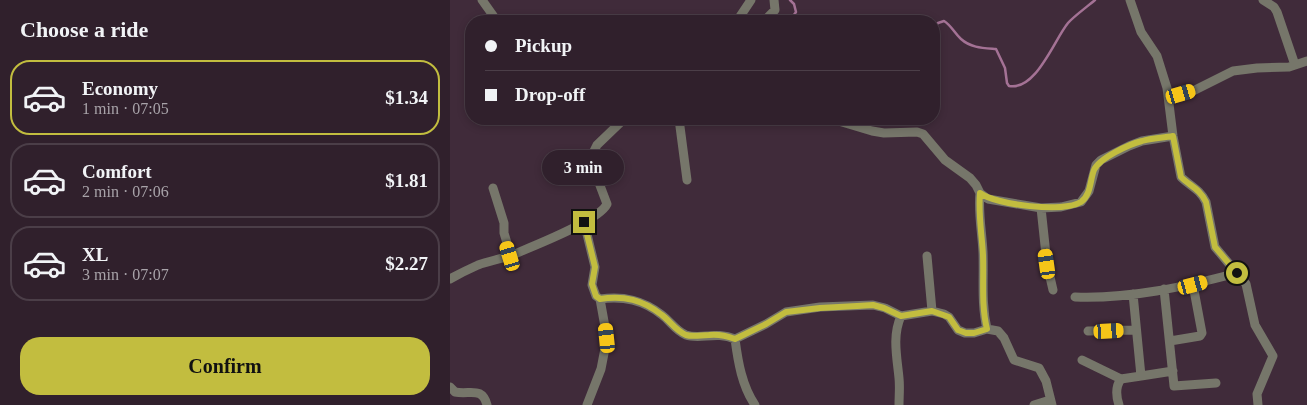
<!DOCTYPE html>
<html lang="en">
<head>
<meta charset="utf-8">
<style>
  :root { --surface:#30202c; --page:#382834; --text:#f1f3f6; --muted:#a8a3a9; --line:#4b3e48; --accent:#c2bd3f }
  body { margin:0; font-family:"Times New Roman",serif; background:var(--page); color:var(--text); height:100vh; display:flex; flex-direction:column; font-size:19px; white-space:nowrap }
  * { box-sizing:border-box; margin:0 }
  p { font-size:16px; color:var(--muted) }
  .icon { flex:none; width:28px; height:28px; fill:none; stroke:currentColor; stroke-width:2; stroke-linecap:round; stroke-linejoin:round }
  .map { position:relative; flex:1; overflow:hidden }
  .side { display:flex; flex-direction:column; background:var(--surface); width:450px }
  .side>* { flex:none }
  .top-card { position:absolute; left:15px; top:15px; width:475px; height:110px; border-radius:20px; box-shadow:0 2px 8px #0003,0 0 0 1px var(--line); display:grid; align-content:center; height:110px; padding:0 20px; background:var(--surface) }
  .end { position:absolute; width:22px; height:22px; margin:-11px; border:6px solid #c2bd3f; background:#111; box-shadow:0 0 0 2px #111 }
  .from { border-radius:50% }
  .bubble { position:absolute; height:35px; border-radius:18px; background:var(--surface); box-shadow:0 2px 8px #0003,0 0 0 1px var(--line); font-size:16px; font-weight:600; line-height:35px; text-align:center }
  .car { position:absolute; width:15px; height:30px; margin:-15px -8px; border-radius:6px; box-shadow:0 0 4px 1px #0007; background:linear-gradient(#f5c518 24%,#345 0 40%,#f5c518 0 76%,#345 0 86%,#f5c518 0) }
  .top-card b { display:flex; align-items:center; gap:18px; height:48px; font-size:19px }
  .top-card b+b { border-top:1px solid var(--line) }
  .top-card i { width:12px; height:12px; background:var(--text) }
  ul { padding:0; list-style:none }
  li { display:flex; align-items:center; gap:15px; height:75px; margin:0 10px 8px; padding:0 10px; border:2px solid var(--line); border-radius:20px }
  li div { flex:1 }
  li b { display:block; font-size:19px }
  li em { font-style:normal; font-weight:600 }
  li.current { border-color:var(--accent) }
  li>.icon { width:45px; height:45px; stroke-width:1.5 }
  h2 { padding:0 20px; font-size:22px; line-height:60px }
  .primary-button { display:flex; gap:10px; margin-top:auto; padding:10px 20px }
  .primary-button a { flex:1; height:58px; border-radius:20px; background:var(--accent); color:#111; font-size:20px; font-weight:600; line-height:58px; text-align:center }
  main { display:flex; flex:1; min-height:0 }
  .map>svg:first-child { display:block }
</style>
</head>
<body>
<main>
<section class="side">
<h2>Choose a ride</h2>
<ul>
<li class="current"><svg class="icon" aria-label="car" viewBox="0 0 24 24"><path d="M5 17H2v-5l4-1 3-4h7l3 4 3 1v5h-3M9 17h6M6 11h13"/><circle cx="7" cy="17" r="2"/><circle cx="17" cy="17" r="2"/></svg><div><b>Economy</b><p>1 min · 07:05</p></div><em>$1.34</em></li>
<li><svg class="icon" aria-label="car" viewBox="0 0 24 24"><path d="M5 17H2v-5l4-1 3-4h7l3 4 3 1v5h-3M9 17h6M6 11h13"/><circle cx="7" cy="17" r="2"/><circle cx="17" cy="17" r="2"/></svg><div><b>Comfort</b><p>2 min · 07:06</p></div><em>$1.81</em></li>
<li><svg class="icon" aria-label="car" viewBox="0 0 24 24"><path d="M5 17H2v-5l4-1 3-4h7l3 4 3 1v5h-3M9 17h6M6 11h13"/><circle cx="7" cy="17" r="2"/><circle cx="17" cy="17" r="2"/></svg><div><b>XL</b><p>3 min · 07:07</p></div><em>$2.27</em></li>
</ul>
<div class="primary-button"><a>Confirm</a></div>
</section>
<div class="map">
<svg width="857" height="405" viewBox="0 0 857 405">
  <rect width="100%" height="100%" fill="#402b3a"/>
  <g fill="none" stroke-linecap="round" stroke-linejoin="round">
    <!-- stream -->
    <path stroke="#a47295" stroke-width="2.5" d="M333,21L341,19L346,12L344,4L340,0
      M484,27L488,23L494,21C502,26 504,33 511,39C521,48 533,48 546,49L555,68L557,83L559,86C586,91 604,40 618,23C623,17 638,6 645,0"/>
    <!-- street -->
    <path stroke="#76766a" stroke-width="9" d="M32,0L47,21
      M680,0L691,32L707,56L717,88L723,136L731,177C740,186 750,189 756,202L765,247L796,284L805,325L823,356L807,394L808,405
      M813,0L824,7L827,12L845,65
      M287,21L301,0
      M314,21L325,10L324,0
      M719,97L743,91L783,71L807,68L839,67L857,61
      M229,119L237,180
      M382,119L422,131L434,133L467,132L473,134L495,160L520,178L526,185L530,193L538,199L591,208L611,207L631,202L639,191L646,165L651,160L679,146L692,141L723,136
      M43,188L54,223V233L61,256
      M530,193C528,213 532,232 533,252C534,278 531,303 537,329
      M591,208L597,264L603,290
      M134,222L145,267L142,285L146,296L150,299L157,338L151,369L137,405
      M477,256L482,311
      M0,279C9,274 19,269 28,265C39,261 51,259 62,255C81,247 149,221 157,204L140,159L147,145L174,119
      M714,289L724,386L766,383
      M683,294L691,376L723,371
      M625,297C679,299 734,287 787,273
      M150,299C174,296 193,300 212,315C220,321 226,331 236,335C250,340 266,331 285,339L316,324L336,312L370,307L423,305L435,308L451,316L482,311L494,314L499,317L508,330L515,333H524L537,329L548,331L554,338L564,360L589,368L596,381L602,405
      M638,331L686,330
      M285,339C288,362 292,386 305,405
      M720,341L750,336L752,333L743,285
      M632,360L671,379L691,376
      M0,387L5,392C20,395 32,386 37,405
      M449,405C449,396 450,387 449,378C447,357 442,336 451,316
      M584,405L600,400
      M669,405C666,396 665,387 671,379"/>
  </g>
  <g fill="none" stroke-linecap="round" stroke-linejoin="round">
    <!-- route -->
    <path stroke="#c2bd3f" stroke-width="6" d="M134,222L145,267L142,284L146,296L150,299C174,295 193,300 212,315C220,321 226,331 236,335C243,337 251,335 259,335C268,334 277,336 285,339L316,324L336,312L370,308L407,306L423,305L434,308L451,316L482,311L499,317L508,330L516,333H524L537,329C531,305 534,280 533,255C532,235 528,214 530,193C546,205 613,213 631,202C641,195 640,180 644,170C649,158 680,144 692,141C702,138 713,138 723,136L731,177C740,186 750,189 756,202L765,247L787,273"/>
  </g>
</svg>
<i class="end from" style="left:787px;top:273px"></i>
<i class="end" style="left:134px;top:222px"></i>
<div class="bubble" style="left:92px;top:150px;width:82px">3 min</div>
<i class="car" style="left:731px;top:94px;rotate:74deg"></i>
<i class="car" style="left:60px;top:256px;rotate:343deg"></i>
<i class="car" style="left:597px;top:264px;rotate:352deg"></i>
<i class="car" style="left:743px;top:285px;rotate:75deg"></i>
<i class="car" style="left:659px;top:331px;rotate:87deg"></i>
<i class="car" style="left:157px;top:338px;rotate:354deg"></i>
<div class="top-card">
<b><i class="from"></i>Pickup</b>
<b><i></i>Drop-off</b>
</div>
</div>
</main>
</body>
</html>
